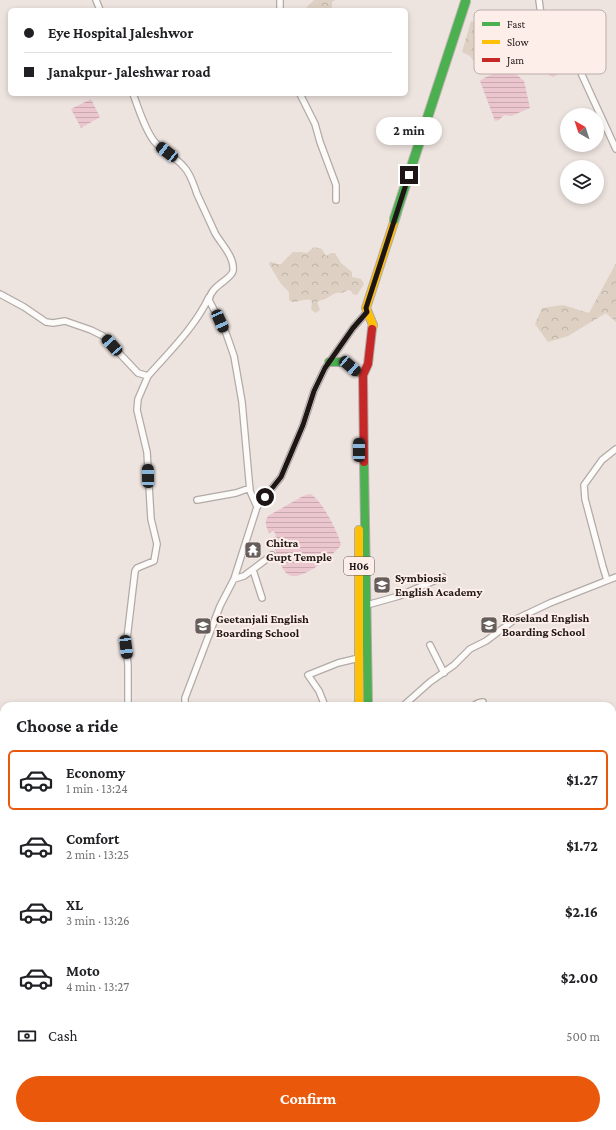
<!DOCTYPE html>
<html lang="en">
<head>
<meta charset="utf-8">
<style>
  :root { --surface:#fff; --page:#f6f6f6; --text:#202124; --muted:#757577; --line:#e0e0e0; --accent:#ea580c }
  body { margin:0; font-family:"Crimson Pro",serif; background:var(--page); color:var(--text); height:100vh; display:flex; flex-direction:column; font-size:15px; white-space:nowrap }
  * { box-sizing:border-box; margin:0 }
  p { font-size:13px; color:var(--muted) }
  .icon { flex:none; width:22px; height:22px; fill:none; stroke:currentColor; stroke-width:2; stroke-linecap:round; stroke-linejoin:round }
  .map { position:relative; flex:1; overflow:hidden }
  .side { position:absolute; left:0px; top:702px; width:616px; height:428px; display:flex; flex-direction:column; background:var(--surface); border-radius:12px 12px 0 0; box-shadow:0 2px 6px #0003 }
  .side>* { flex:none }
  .hud { position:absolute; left:8px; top:8px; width:400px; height:88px; border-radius:6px; box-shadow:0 2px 6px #0003; display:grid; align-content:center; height:88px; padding:0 16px; background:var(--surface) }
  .needle { width:26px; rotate:321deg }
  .buttons { position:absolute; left:560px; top:108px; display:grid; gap:8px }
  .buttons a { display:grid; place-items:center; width:44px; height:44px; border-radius:50%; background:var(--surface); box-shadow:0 2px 6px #0003; font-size:20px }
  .end { position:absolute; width:18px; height:18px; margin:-9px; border:5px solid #1d1614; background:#fff; box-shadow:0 0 0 2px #fff }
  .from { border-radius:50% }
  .bubble { position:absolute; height:28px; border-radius:14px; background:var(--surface); box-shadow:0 2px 6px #0003; font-size:13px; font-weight:700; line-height:28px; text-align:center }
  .car { position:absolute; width:12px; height:24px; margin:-12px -6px; border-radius:5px; box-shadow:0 0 3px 1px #0007; background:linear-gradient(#222 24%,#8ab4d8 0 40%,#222 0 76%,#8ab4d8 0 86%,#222 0) }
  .hud b { display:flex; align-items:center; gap:14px; height:38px; font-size:15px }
  .hud b+b { border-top:1px solid var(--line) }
  .hud i { width:10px; height:10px; background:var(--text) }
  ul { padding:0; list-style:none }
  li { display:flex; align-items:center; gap:12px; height:60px; margin:0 8px 6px; padding:0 8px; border:2px solid transparent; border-radius:6px }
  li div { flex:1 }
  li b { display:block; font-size:15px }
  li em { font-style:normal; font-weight:700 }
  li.active { border-color:var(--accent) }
  li>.icon { width:36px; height:36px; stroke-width:1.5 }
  h2 { padding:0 16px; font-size:18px; line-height:48px }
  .pay { display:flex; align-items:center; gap:10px; height:44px; padding:0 16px; font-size:15px }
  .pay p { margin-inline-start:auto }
  .button { display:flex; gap:8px; margin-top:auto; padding:8px 16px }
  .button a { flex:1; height:46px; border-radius:24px; background:var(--accent); color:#fff; font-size:16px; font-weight:700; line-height:46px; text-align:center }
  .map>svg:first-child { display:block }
</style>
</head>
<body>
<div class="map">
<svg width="616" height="1130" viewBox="0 0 616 1130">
  <defs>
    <pattern id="forest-crowns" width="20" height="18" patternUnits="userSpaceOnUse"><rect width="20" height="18" fill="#ded1c3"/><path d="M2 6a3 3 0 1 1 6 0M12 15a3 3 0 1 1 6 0" fill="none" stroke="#beb3a7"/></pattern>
    <pattern id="water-rules" width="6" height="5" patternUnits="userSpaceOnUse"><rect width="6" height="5" fill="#ebc6ce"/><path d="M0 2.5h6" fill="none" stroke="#c9a9b0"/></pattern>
  </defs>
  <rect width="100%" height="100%" fill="#ede3df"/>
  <!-- forest -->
  <path fill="url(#forest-crowns)" d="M314,0H335L332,2V10H304Z
    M508,12H530L532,41L523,50L480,69L470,56L462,52L471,21L495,31L504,29Z
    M314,247L322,249L326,256L331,253H335L341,263L352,272V277L361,279L364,284L357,295L353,294L351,291L348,290L342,293C334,292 333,295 327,298C324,300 320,300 317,302L320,310L315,313L311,309L312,303L311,300C304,298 299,302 292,302L289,300V292L281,284L269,264L270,262H272L277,264H281L293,252H301L307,253Z
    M616,263V322L606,313L568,336L548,342L535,324L542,308L563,305L589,313Z"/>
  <!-- water -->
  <path fill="url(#water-rules)" d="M555,44C566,48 569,56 572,67L553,77L549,75L537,52Z
    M510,69L524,81L530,108L511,116L504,115L499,120L495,121L480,81C485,76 502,71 510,69Z
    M91,99L100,117L81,128L71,109Z
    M310,494C321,498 339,534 341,545C334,555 301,582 289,575C280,570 275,548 271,539L276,536L274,531L269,533C266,527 264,522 268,516L303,496Z"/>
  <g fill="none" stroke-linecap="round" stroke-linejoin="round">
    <!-- street casing -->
    <g stroke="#b2aaa6" stroke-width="8">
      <path id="street" d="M96,0L100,10
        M539,0L544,38L564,45L570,49L616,149
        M280,10V0
        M133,94C139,109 144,128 154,141C162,151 176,157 184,167C191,174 194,186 197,194C203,207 209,220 215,233C221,244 235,257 233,271C231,280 211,285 209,300L226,333L234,356L242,402L250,491L257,507
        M300,94L315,124L320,142L336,185V200
        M0,294L24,307L46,322L53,323L65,321L91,330L103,336L138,373L148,376L138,399L137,410L147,452L151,519L157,544L154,561L137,568L135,571L126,647L128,665V706
        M148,376C170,351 195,327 209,297
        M197,500L236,493L250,488
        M253,570L262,598
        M234,579L244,576L272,555
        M607,580L603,567L585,499L584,485L602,460L616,449
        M367,605L399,596L443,577
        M430,645L444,673
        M185,706V698L220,606L234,579L257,507L281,477L303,425L314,391L325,368L353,328L367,312
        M325,706L319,691L308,675L338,663L359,658
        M403,706L430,682L454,665L470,649L486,641L514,620L550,603L616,577
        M473,706L478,703L483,702
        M0,859L3,863H4
        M0,969L4,967
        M612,1052L616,1053
        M145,1126L146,1130
        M567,1126L576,1130
        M374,1129L440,1130L540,1126
        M5,1130L7,1126
        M76,1130L80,1126
        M593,1130L607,1126H616"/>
    </g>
    <!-- fast casing -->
    <g stroke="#b2aaa6" stroke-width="10">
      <path id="fast" d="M329,362H344L363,375
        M364,462L368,706
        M374,1126V1130"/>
    </g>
    <!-- slow casing -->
    <g stroke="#b2aaa6" stroke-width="10">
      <path id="slow" d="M372,329L373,325L366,308L397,213
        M359,530V706
        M612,802L616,800
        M0,1079L4,1080
        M351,1126L374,1129"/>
    </g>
    <!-- jam casing -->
    <g stroke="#b2aaa6" stroke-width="10">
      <path id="jam" d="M364,462L363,375L368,364L372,329
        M361,1130L362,1126"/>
    </g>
    <!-- street -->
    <use href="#street" stroke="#fcfbfa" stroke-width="5.5"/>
    <!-- fast -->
    <use href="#fast" stroke="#4caf50" stroke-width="8"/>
    <!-- slow -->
    <use href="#slow" stroke="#ffc107" stroke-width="8"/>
    <!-- jam -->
    <use href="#jam" stroke="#c62828" stroke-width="8"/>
    <!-- fast-bridge casing -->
    <g stroke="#c0b5b3" stroke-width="11" stroke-linecap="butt">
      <path id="fast-bridge" d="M394,220L466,0"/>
    </g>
    <!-- fast-bridge -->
    <use href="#fast-bridge" stroke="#4caf50" stroke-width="9"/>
  </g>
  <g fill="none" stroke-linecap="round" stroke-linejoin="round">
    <!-- route -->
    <path stroke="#1d1614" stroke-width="5" d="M265,497L281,477L303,425L314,391L325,368L353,328L367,312L366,308L409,175"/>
  </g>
  <!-- icons -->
  <defs>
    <g id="temple-square" transform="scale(0.9)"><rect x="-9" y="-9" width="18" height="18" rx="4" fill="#665e5b" stroke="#feeee9"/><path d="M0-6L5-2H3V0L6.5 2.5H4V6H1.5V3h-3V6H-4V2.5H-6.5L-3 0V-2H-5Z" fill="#fff"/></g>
    <g id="school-square" transform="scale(0.9)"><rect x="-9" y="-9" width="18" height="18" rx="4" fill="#665e5b" stroke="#feeee9"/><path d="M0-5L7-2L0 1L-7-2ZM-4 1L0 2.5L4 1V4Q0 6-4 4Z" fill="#fff"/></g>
  </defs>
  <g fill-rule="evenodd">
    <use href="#temple-square" x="253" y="550"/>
    <use href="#school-square" x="382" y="585"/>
    <use href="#school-square" x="489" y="625"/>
    <use href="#school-square" x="203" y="626"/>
  </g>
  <g text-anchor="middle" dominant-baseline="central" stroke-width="4" stroke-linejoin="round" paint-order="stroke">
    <!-- shield labels -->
    <rect fill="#feeee9" stroke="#605754" stroke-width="1" x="344" y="557" width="30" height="18" rx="3"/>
    <g font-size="11" font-weight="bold" fill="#1d1614">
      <text x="359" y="566">H06</text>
    </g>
    <!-- poi labels -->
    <g font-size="12" font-weight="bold" fill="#1d1614" stroke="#feeee9" text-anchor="start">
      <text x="266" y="543">Chitra<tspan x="266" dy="14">Gupt Temple</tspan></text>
      <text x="395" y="578">Symbiosis<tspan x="395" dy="14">English Academy</tspan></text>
      <text x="502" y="618">Roseland English<tspan x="502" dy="14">Boarding School</tspan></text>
      <text x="216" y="619">Geetanjali English<tspan x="216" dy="14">Boarding School</tspan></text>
    </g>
  </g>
  <!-- legend -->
  <rect x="474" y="10" width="132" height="64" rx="6" fill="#feeee9" stroke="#baada9" stroke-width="1"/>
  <rect x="482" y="22" width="18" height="4" fill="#4caf50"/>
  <rect x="482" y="40" width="18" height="4" fill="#ffc107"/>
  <rect x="482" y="58" width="18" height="4" fill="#c62828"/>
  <g font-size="11" fill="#1d1614">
    <text x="507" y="28">Fast</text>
    <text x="507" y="46">Slow</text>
    <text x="507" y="64">Jam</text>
  </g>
</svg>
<div class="buttons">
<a><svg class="needle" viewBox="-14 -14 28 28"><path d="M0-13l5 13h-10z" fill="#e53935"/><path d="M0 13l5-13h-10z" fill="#757577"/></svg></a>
<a><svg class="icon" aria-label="layers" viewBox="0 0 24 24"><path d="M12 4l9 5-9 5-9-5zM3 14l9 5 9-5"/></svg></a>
</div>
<i class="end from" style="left:265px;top:497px"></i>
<i class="end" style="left:409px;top:175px"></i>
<div class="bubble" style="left:376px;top:117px;width:66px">2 min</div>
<i class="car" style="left:167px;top:152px;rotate:308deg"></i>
<i class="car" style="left:220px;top:321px;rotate:156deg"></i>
<i class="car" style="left:112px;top:345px;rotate:318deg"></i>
<i class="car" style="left:350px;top:366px;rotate:131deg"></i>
<i class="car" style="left:359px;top:450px;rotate:0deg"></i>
<i class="car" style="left:148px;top:476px;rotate:359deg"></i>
<i class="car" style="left:126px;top:647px;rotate:173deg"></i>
<div class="hud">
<b><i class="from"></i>Eye Hospital Jaleshwor</b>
<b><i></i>Janakpur- Jaleshwar road</b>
</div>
<section class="side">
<h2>Choose a ride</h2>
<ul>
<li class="active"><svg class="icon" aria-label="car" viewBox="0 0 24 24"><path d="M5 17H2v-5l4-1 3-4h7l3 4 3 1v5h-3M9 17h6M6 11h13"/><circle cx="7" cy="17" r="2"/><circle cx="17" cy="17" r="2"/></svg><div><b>Economy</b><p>1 min · 13:24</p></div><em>$1.27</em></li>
<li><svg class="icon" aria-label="car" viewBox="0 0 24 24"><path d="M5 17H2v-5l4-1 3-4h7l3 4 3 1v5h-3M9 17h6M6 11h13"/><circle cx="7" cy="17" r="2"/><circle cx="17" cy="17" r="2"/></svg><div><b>Comfort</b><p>2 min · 13:25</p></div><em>$1.72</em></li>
<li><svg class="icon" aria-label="car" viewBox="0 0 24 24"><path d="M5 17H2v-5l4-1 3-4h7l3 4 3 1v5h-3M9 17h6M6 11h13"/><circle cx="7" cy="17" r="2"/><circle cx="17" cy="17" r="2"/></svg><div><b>XL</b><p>3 min · 13:26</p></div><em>$2.16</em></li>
<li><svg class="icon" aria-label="car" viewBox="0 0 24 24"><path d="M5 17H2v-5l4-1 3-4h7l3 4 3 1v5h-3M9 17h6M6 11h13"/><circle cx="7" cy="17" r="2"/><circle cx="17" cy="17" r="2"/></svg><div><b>Moto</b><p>4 min · 13:27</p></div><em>$2.00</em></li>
</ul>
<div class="pay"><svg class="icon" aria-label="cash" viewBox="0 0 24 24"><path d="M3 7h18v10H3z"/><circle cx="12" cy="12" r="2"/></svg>Cash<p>500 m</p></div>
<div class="button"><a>Confirm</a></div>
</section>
</div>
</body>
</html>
